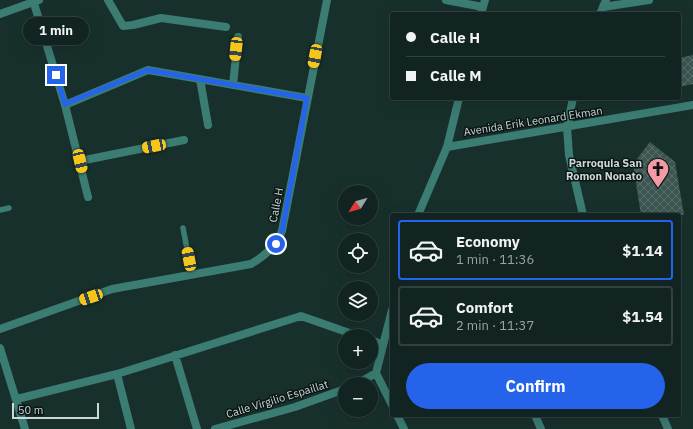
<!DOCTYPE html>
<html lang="en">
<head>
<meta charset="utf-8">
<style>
  :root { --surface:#122421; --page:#1b2c2a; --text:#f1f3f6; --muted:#9ca4a5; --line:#31413f; --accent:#2563eb }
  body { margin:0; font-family:"IBM Plex Sans",sans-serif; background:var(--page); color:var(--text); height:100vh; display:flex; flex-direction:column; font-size:15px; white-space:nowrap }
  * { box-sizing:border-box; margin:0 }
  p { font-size:13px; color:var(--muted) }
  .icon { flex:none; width:22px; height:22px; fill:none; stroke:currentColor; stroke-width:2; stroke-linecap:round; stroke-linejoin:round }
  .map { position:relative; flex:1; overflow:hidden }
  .details { position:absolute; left:390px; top:213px; width:291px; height:204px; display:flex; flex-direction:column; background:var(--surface); border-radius:4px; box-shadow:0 4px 16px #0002,0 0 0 1px var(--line) }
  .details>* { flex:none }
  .guide { position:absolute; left:390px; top:12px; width:291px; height:88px; border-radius:4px; box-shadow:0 4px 16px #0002,0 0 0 1px var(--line); display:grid; align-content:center; height:88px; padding:0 16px; background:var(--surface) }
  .needle { width:26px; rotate:233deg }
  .tools { position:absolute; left:338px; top:185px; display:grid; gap:8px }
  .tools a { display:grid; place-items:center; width:40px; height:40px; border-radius:50%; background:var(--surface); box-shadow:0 4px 16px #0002,0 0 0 1px var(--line); font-size:20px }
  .scale { position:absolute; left:12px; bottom:10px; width:87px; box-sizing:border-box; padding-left:4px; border:2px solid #cad8d6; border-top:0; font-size:11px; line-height:14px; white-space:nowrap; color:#cad8d6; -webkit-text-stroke:3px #0b1614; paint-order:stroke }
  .end { position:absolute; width:18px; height:18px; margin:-9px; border:5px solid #2563eb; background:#fff; box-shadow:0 0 0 2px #fff }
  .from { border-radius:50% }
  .bubble { position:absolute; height:28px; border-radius:14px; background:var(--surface); box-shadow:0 4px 16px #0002,0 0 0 1px var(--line); font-size:13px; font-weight:700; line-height:28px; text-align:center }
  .car { position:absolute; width:12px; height:24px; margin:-12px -6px; border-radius:5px; box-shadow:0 0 3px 1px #0007; background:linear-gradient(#f5c518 24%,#345 0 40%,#f5c518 0 76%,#345 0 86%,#f5c518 0) }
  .guide b { display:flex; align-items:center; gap:14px; height:38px; font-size:15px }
  .guide b+b { border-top:1px solid var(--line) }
  .guide i { width:10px; height:10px; background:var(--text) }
  ul { padding:7px 0 0; list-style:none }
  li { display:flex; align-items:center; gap:12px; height:60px; margin:0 8px 6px; padding:0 8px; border:2px solid var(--line); border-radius:4px }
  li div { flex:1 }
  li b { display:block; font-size:15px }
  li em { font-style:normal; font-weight:700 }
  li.selected { border-color:var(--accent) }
  li>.icon { width:36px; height:36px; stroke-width:1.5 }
  .action { display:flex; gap:8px; margin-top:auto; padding:8px 16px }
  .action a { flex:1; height:46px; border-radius:24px; background:var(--accent); color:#fff; font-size:16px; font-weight:700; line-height:46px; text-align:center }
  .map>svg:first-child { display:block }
</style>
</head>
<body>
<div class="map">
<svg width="693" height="429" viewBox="0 0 693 429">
  <defs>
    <pattern id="building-cross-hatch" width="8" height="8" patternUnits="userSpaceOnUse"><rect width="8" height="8" fill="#3d5652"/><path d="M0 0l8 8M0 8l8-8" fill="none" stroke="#586e6a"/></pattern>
  </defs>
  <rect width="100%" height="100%" fill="#18302c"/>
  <!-- building -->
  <path fill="url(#building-cross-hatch)" d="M693,55V84L679,87V58Z
    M650,142L675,162L684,215H641L633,164Z"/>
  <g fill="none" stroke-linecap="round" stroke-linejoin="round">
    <!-- lane -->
    <path stroke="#3b7c73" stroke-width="5.5" d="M0,210L9,208
      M183,228L192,275"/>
    <!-- street -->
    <path stroke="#3b7c73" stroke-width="8" d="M33,0L65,105L88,197
      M108,0L123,26L133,25L161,18L226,27
      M446,0L483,7
      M603,7L649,0
      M0,14L39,0
      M481,14L485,0
      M600,14L606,0
      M200,79L208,125
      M233,85L238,37
      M573,98L567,127L569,155L583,215
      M65,105L148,70L307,98
      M447,147L693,105
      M80,161L184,140
      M418,215L447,147L459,98
      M0,329L112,289L251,264C266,255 275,247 282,231L327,0
      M371,340L383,345
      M0,348L25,429
      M175,355L197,429
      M376,373L392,405
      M117,374L131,429
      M357,384L376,373L392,310
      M17,399L117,374L301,316L358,336
      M397,415L404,429
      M535,415L541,429
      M662,415L668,429
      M215,429L295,407L345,389"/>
  </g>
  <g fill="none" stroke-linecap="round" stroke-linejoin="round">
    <!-- route -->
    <path stroke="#2563eb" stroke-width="5" d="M56,75L65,104L148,70L307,98L282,231L276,244"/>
  </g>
  <!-- icons -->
  <defs>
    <g id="church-pin" transform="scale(1.15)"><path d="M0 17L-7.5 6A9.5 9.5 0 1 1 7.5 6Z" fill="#f49aa4" stroke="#0b1614"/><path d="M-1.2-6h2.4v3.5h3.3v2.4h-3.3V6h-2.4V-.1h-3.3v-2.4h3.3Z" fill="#111"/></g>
  </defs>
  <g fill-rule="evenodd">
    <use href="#church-pin" x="658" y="169"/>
  </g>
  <g text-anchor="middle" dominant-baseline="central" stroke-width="3" stroke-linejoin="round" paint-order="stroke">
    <!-- street labels -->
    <g font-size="11" fill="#cad8d6" stroke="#0b1614">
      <text transform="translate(533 121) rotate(-9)">Avenida Erik Leonard Ekman</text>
      <text transform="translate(276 205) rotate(-79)">Calle H</text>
      <text transform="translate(277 399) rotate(-17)">Calle Virgilio Espaillat</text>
    </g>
    <!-- poi labels -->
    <g font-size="11" font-weight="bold" fill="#cad8d6" stroke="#0b1614" text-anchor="end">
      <text x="642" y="163">Parroquia San<tspan x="642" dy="13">Romon Nonato</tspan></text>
    </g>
  </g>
</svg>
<div class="tools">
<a><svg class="needle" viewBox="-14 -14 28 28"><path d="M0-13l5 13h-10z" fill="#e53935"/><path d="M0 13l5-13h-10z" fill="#9ca4a5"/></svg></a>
<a><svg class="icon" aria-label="locate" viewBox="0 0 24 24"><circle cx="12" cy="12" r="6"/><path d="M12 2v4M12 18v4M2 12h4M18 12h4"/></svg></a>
<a><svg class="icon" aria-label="layers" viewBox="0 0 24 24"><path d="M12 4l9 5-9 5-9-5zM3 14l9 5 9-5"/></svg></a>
<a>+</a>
<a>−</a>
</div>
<div class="scale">50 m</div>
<i class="end from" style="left:276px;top:244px"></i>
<i class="end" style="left:56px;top:75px"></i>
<div class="bubble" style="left:23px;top:17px;width:66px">1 min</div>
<i class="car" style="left:236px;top:49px;rotate:186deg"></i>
<i class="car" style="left:315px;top:56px;rotate:191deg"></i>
<i class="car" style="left:154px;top:146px;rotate:259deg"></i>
<i class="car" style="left:80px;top:161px;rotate:167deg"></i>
<i class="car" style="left:189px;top:259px;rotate:349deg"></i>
<i class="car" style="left:91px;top:297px;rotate:251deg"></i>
<div class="guide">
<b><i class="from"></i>Calle H</b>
<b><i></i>Calle M</b>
</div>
<section class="details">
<ul>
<li class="selected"><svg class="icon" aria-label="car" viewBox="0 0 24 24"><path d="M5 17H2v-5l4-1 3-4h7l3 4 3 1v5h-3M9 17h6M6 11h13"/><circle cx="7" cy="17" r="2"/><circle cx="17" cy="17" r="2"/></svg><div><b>Economy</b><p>1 min · 11:36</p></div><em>$1.14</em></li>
<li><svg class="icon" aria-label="car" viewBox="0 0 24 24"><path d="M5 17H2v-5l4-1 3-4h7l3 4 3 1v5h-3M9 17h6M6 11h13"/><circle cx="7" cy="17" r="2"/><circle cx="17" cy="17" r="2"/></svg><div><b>Comfort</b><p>2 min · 11:37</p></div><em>$1.54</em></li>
</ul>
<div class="action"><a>Confirm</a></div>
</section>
</div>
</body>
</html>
